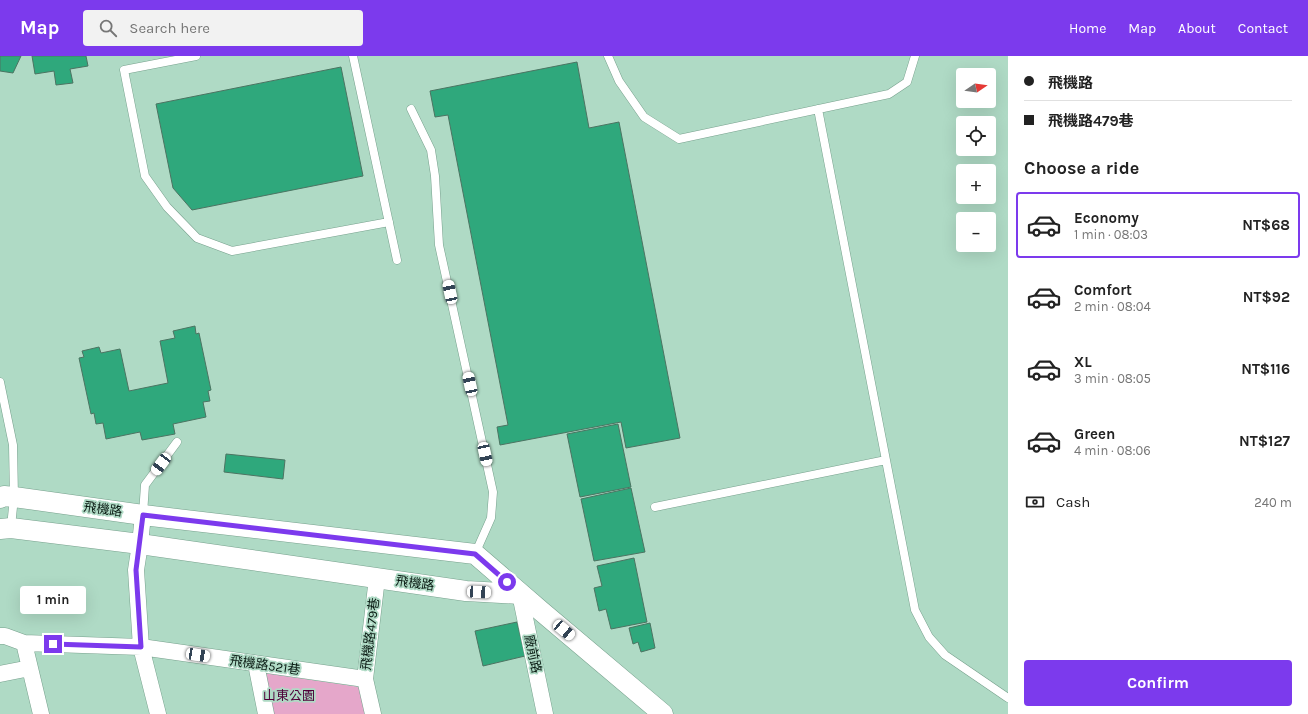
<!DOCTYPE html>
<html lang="en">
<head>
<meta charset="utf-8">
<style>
  :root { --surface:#fff; --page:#f2f2f2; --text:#222; --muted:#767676; --line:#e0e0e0; --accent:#7c3aed }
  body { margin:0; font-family:Karla,"Noto Sans TC",sans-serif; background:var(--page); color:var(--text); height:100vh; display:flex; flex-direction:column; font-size:15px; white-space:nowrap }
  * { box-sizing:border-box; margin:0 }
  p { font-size:13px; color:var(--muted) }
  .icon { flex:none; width:22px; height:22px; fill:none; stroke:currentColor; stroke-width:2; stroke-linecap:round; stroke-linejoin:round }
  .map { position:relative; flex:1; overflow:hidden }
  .panel { display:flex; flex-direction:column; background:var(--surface); width:300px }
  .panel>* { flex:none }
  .top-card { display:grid; align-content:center; height:88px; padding:0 16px; background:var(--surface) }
  .needle { width:26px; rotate:77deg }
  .buttons { position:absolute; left:956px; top:12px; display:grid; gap:8px }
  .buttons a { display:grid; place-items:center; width:40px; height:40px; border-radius:4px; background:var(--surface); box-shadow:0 4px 16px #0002; font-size:20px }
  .end { position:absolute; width:18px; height:18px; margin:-9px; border:5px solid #7c3aed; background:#fff; box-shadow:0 0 0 2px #fff }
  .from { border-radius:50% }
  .bubble { position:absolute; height:28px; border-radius:4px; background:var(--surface); box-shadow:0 4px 16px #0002; font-size:13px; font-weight:700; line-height:28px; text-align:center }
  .car { position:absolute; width:12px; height:24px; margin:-12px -6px; border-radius:5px; box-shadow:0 0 3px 1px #0007; background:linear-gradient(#fff 24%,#345 0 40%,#fff 0 76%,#345 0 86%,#fff 0) }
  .top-card b { display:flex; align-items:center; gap:14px; height:38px; font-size:15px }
  .top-card b+b { border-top:1px solid var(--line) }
  .top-card i { width:10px; height:10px; background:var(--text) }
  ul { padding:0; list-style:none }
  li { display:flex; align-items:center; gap:12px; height:66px; margin:0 8px 6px; padding:0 8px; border:2px solid transparent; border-radius:4px }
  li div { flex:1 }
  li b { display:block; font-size:15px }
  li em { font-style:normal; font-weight:700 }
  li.current { border-color:var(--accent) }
  li>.icon { width:36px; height:36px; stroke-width:1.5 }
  h2 { padding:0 16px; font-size:18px; line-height:48px }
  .pay { display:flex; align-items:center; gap:10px; height:44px; padding:0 16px; font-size:15px }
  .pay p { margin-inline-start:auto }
  .primary-button { display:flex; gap:8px; margin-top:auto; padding:8px 16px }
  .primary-button a { flex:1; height:46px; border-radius:4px; background:var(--accent); color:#fff; font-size:16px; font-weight:700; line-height:46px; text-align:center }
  header { display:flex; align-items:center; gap:24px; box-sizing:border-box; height:56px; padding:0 20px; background:var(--accent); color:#fff }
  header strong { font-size:19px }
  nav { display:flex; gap:22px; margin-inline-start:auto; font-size:14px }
  .search { width:280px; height:36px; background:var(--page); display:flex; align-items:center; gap:10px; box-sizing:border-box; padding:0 14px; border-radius:4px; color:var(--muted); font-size:15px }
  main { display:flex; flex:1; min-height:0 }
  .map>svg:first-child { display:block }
</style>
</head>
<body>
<header>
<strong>Map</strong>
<div class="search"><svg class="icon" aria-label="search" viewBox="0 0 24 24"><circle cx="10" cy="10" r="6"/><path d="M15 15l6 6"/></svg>Search here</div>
<nav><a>Home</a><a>Map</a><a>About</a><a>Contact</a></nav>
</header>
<main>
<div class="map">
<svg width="1008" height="658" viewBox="0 0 1008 658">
  <rect width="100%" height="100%" fill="#afdac5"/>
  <!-- green -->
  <path fill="#e5a7ca" d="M264,617L359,631L365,658H274Z"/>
  <!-- building -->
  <path fill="#2fa87c" stroke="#4c7462" d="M0,0H21L13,17L0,15Z
    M32,0H86L88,10L70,13L73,27L56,29L54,15L35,18Z
    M577,6L589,72L619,66L680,382L626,392L621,366L500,389L497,371L508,369L448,59L435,61L430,35Z
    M341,11L363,120L192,154L173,132L156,48Z
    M195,270L196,278L199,277L211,334L208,335L210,345L203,346L206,361L173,368L175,378L142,384L140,376L106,383L103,367L96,368L94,357L91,358L79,302L84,301L82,295L99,291L101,297L120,293L129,335L168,327L160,285L175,282L173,275Z
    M618,368L631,431L580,441L567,378Z
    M226,398L285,404L283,423L224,416Z
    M631,432L645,496L594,505L581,443Z
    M634,502L647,566L611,573L606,553L599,555L594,532L602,530L597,510Z
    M517,566L525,600L483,610L475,575Z
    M650,567L655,592L641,596L638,586L633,588L629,572Z"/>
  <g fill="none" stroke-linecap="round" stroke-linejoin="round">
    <!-- service casing -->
    <g stroke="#77a18d" stroke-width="9">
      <path id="service" d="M196,0L124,14L145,120L167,151L197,182L232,195L389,166
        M353,0L397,204
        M608,0L619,25L644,61L679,83L889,38L907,26L915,0
        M411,53L431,94L435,120L439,189L493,436L491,462L475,498
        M818,53L915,554L929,581L945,599L1008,642
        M0,326L13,389L14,441L11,471
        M655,451L886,404
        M143,458L145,429L177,386"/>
    </g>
    <!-- minor casing -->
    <g stroke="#77a18d" stroke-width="17">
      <path id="minor" d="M143,459L140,488L136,514L141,591L158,658
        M520,538L545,658
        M0,580H5L24,587L141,591L365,623
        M24,587L41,658
        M256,608L266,658
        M0,618L30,612
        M373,658L365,623L377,522"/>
    </g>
    <!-- tertiary casing -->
    <g stroke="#77a18d" stroke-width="21">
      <path id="tertiary" d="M0,442L4,440L14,441L143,459L475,498L541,555L663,658
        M0,473L11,472L140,488L466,535L520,538"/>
    </g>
    <!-- service -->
    <use href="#service" stroke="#fff" stroke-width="8"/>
    <!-- minor -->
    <use href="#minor" stroke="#fff" stroke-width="16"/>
    <!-- tertiary -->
    <use href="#tertiary" stroke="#fff" stroke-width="20"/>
  </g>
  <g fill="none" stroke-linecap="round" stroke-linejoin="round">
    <!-- route -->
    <path stroke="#7c3aed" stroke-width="5" d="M53,588L141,591L136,514L143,459L475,498L507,526"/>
  </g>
  <g text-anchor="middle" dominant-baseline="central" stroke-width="3.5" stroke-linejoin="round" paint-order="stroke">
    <!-- street labels -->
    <g font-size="13" fill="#091912" stroke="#afdac5">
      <text transform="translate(103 453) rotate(8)">飛機路</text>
      <text transform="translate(415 527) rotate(8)">飛機路</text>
      <text transform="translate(370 578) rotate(-83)">飛機路479巷</text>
      <text transform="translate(533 598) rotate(78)">廠前路</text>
      <text transform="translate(265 609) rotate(8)">飛機路521巷</text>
    </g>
    <!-- park labels -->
    <g font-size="13" fill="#500039" stroke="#afdac5">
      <text x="289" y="639">山東公園</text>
    </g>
  </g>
</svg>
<div class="buttons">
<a><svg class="needle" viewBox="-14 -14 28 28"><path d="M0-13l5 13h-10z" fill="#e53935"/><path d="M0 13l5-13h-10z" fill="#767676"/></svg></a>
<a><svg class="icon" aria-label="locate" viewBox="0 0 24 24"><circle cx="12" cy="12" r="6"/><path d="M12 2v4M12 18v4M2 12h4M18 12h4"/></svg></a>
<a>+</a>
<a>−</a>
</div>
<i class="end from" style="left:507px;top:526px"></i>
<i class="end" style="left:53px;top:588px"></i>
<div class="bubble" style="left:20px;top:530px;width:66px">1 min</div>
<i class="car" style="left:450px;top:236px;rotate:348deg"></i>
<i class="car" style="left:470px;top:328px;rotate:348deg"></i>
<i class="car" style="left:485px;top:398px;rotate:168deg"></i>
<i class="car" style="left:161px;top:408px;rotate:217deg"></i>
<i class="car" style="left:479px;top:536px;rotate:93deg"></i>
<i class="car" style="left:564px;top:574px;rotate:130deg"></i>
<i class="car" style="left:198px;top:599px;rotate:99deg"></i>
</div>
<section class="panel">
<div class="top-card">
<b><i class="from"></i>飛機路</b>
<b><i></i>飛機路479巷</b>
</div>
<h2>Choose a ride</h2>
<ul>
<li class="current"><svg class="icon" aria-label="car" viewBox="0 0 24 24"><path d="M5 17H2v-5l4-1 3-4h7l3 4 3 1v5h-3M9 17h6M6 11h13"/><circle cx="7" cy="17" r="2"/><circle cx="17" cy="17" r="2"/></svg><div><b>Economy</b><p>1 min · 08:03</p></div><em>NT$68</em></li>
<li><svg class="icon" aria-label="car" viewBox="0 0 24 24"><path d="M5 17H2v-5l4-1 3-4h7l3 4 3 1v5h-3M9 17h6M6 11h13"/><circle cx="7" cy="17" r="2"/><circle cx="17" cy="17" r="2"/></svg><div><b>Comfort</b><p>2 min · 08:04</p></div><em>NT$92</em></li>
<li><svg class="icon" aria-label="car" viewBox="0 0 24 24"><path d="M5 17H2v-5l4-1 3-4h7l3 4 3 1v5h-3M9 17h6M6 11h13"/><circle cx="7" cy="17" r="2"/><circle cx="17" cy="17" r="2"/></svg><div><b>XL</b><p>3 min · 08:05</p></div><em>NT$116</em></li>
<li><svg class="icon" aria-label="car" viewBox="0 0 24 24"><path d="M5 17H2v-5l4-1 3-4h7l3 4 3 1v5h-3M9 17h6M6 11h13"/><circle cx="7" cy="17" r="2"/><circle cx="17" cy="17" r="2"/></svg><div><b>Green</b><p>4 min · 08:06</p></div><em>NT$127</em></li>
</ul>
<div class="pay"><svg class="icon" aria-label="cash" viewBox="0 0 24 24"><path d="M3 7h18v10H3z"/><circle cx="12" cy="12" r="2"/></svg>Cash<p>240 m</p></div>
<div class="primary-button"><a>Confirm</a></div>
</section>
</main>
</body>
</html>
